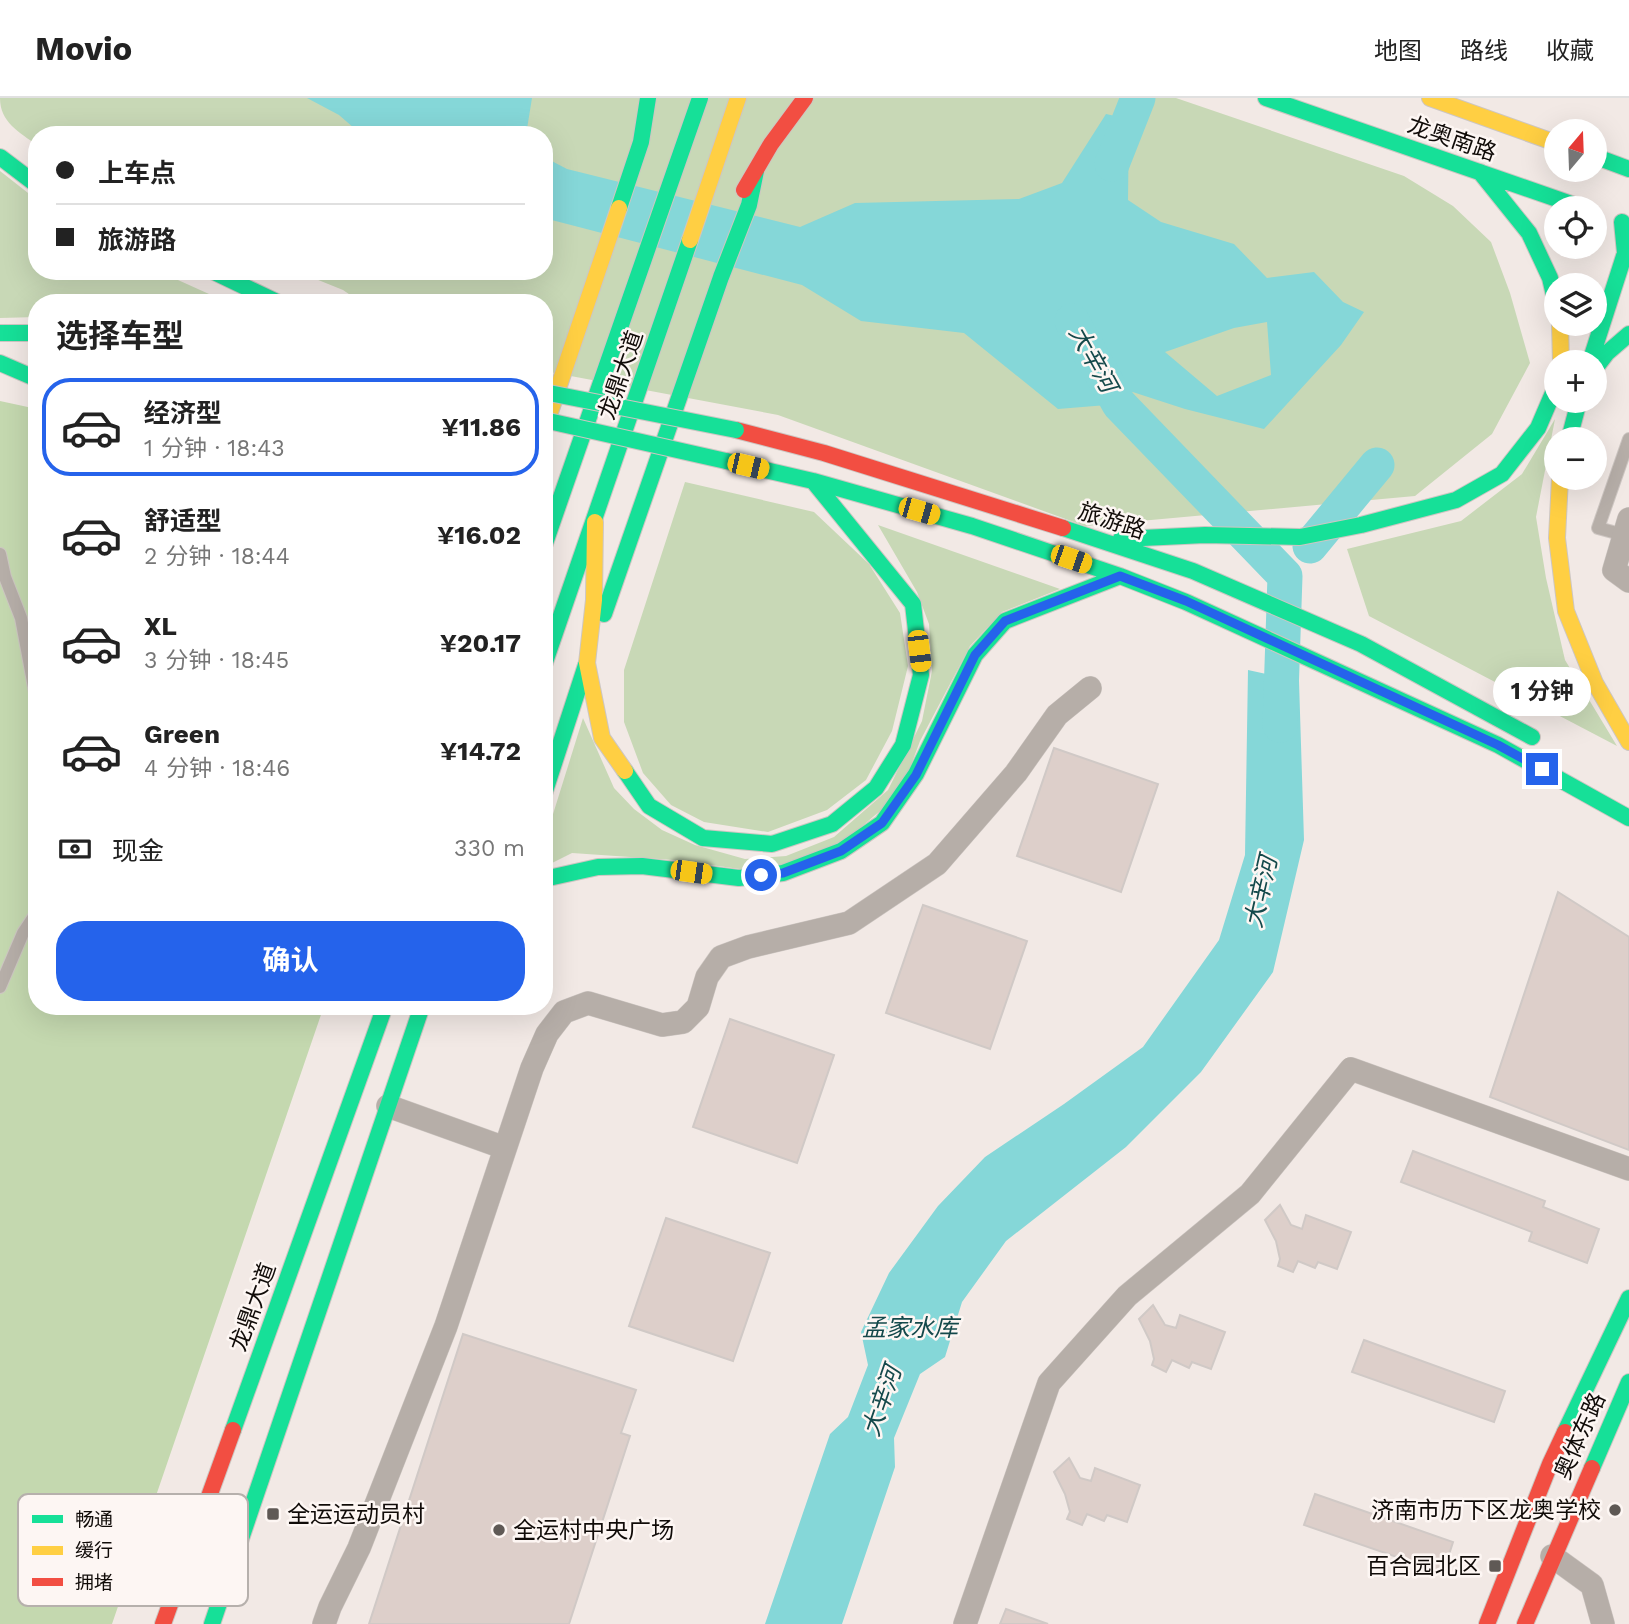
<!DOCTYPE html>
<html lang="zh">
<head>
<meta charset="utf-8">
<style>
  :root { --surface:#fff; --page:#f6f6f6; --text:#222; --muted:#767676; --line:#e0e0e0; --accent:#2563eb }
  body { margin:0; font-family:"Work Sans","Noto Sans SC",sans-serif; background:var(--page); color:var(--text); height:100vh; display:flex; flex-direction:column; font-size:26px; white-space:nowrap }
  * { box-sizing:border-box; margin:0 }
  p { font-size:23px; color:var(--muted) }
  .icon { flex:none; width:38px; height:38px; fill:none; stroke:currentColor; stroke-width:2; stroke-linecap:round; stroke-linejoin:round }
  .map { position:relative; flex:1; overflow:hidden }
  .sheet { position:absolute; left:28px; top:196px; width:525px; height:721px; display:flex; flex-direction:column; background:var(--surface); border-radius:28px; box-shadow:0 7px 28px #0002 }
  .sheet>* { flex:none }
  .top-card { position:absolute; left:28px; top:28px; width:525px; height:154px; border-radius:28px; box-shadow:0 7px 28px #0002; display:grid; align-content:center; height:154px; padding:0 28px; background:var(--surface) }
  .needle { width:46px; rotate:19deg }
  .tools { position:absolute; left:1544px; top:21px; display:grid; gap:14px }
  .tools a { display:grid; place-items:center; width:63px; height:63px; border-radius:50%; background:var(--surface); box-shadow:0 7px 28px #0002; font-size:35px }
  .end { position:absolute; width:32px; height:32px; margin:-16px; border:9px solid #2563eb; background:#fff; box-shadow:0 0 0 4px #fff }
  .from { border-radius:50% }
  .bubble { position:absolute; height:49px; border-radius:24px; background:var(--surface); box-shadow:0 7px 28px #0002; font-size:23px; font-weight:700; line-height:49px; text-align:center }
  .car { position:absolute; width:21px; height:42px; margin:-21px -10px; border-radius:9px; box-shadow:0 0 5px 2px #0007; background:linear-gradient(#f5c518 24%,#345 0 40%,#f5c518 0 76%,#345 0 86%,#f5c518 0) }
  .top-card b { display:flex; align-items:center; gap:24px; height:66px; font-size:26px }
  .top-card b+b { border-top:2px solid var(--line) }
  .top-card i { width:18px; height:18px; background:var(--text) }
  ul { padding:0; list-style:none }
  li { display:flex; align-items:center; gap:21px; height:98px; margin:0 14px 10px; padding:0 14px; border:4px solid transparent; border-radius:28px }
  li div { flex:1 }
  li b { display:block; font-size:26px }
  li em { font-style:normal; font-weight:700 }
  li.current { border-color:var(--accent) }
  li>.icon { width:63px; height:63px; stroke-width:1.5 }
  h2 { padding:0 28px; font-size:32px; line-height:84px }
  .pay { display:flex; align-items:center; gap:18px; height:77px; padding:0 28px; font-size:26px }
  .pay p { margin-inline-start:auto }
  .action { display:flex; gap:14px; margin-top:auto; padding:14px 28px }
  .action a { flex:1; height:80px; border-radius:28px; background:var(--accent); color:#fff; font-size:28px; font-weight:700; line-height:80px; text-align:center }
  header { display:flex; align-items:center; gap:42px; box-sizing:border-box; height:98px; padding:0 35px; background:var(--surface); border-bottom:2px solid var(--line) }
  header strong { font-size:33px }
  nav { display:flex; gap:38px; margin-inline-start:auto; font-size:24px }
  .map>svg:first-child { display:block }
</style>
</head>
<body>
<header>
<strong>Movio</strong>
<nav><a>地图</a><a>路线</a><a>收藏</a></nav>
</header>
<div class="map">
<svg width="1629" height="1526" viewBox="0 0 1629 1526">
  <rect width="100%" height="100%" fill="#f2e9e5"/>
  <!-- green -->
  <path fill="#c8d8b6" d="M0,0H1176L1404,78L1453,108L1491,144L1510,195L1530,265L1492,336L1415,398L1085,428L778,317L544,273V205H362L343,192L296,173H544V37H37V47C19,34 0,24 0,0Z
    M0,73L37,102V173H158L229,205H37V219L0,220Z
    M1555,321L1536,419L1546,480L1565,562L1617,648L1369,518L1347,451L1461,423L1522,376Z
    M685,384L814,414L869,466L900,515L908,568L892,633L866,682L827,712L768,734L704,724L671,707L643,675L624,624V572Z
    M878,427L1060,491L1002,514L970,548L920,643L910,670L887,707L840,747L780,768L740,771L674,762L572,755L544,769V745L583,620L614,690L634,711L662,732L695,747L745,761L786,758L834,739L888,692L922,623L932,573L929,526L917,494Z"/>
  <!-- forest -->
  <path fill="#c4d8af" d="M0,303L37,311V908H324L112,1526H0Z"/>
  <!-- water -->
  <path fill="#85d7d8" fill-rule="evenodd" d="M307,0H532L526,37H362L339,17Z
    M1106,16L1129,21L1128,102L1161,124L1234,146L1267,180L1314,174L1343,204L1364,214L1341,247L1264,331L1185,311L1108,286L1093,262L1119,306L1058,311L964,235L861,223L802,187L544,120V59L567,71L800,129L855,105L1019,101L1062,85ZM1267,224L1271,277L1217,298L1165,254L1234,230Z
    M1248,572L1299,583L1304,742L1273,874L1201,974L1126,1049L1006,1143L962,1204L945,1259L920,1276L894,1340L895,1369L842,1526H765L830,1336L848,1319L868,1267L861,1234L889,1175L938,1108L985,1059L1064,1006L1143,949L1219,842L1245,757Z"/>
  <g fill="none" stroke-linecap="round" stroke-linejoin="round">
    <!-- river -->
    <path stroke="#85d7d8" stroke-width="35" d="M1112,66L1138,0
      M1072,223L1119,306L1285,478L1280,627
      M1310,448L1377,367"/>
  </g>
  <!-- building -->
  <path fill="#ddcfca" stroke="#d0c9c6" stroke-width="2" d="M1054,650L1158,686L1121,794L1017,758Z
    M1558,794L1629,839V1052L1490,999Z
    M923,807L1027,843L990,951L886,915Z
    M730,921L834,957L797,1065L693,1029Z
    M1413,1053L1545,1103L1543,1109L1599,1131L1587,1165L1529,1143L1532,1134L1401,1084Z
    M1280,1107L1291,1127L1302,1131L1306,1117L1351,1134L1337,1171L1318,1164L1315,1170L1298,1163L1293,1174L1278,1168L1280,1161L1276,1143L1265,1122Z
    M666,1120L770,1155L733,1263L629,1228Z
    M1153,1207L1165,1227L1176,1230L1180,1217L1225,1234L1211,1271L1192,1264L1189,1270L1172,1262L1166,1274L1152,1267L1154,1261L1150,1243L1139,1221Z
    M463,1236L636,1292L621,1335L630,1338L569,1526H369Z
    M1364,1242L1505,1293L1494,1324L1352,1274Z
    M1069,1360L1080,1380L1091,1383L1095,1370L1140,1387L1127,1424L1107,1417L1104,1423L1087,1416L1082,1427L1067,1421L1070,1414L1065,1396L1054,1374Z
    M1315,1396L1453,1444L1443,1475L1304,1427Z
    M1006,1511L1048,1526H1000Z"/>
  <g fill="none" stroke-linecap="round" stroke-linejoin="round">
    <!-- lane casing -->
    <g stroke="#cdc6c2" stroke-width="14">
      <path id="lane" d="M1624,437L1598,430L1629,341
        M0,456L5,479L21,520L37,605
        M0,889L23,835L37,814"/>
    </g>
    <!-- street casing -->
    <g stroke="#cdc6c2" stroke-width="24">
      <path id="street" d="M1629,421L1614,472L1629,483
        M388,1008L505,1050
        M1552,1458L1592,1487L1603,1526
        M324,1526L330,1509L359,1450L446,1228L532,970L547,936L564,914L588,905L662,927L683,924L698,909L707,879L721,859L748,849L849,825L937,766L1016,675L1057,617L1090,590
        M965,1526L1049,1285L1127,1198L1250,1096L1351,971L1629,1071"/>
    </g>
    <!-- fast casing -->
    <g stroke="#cdc6c2" stroke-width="18">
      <path id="fast" d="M1266,0L1583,110
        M1594,58L1629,71
        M0,59L37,87
        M1480,74L1529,135L1550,180L1556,206
        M619,110L641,44L648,0
        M212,173L279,205
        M0,235H37
        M1590,264L1625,155L1622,124
        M0,265L37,281
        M1594,272L1607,255L1629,236
        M1569,341L1579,303
        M726,363L813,383L972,428L1120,478L1186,504L1498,647L1629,720
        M1063,430L1193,473L1361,546L1532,639
        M1121,441L1205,437L1300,439L1361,427L1456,402L1502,376L1538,330L1556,288
        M544,448L700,0
        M604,516L721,179L749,107L756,73
        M544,567L690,142
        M625,673L649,708L703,740L772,746L832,726L876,690L903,647L921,577L913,506L813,383
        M544,696L586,567
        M544,781L598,769L642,768L739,780L783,775L841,753L882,725L916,676L975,557L1005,523L1120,478
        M233,1332L385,908
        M1565,1334L1629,1200
        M1592,1370L1629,1284
        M212,1526L422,908"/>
    </g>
    <!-- slow casing -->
    <g stroke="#cdc6c2" stroke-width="18">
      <path id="slow" d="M1430,0L1556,45
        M690,142L738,0
        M1560,226L1561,264
        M546,326L619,110
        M1560,380L1557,440L1566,513L1595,585L1629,644
        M595,424L594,502L587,565L602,640L625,673"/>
    </g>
    <!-- jam casing -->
    <g stroke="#cdc6c2" stroke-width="18">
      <path id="jam" d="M744,92L771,46L805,0
        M736,332L824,355L1063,430
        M163,1526L233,1332
        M1487,1526L1550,1366L1565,1334
        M1525,1526L1592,1370"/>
    </g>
    <!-- lane -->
    <use href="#lane" stroke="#b6aea8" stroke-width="12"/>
    <!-- street -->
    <use href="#street" stroke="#b6aea8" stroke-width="23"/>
    <!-- fast -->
    <use href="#fast" stroke="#16e098" stroke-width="16"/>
    <!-- slow -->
    <use href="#slow" stroke="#ffcf43" stroke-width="16"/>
    <!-- jam -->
    <use href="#jam" stroke="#f24e42" stroke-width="16"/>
    <!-- fast-bridge casing -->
    <g stroke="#cdc6c2" stroke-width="18" stroke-linecap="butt">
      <path id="fast-bridge" d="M544,294L736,332
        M544,322L726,363"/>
    </g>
    <!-- fast-bridge -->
    <use href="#fast-bridge" stroke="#16e098" stroke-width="16"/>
  </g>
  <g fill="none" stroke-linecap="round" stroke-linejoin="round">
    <!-- route -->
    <path stroke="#2563eb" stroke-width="9" d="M761,777L783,775L841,753L882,725L916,677L975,557L1005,523L1120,478L1186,503L1498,647L1542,671"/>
  </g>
  <!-- markers -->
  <g fill="#5f5955" stroke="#fdf6f3" stroke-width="2.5">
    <circle cx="1615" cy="1412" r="7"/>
    <rect x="266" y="1409" width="14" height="14" rx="3.5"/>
    <circle cx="499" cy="1432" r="7"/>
    <rect x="1488" y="1461" width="14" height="14" rx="3.5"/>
  </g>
  <g text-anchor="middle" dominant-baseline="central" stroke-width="5" stroke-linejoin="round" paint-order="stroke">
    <!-- street labels -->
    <g font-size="23" fill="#100b08" stroke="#fdf6f3">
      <text transform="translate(1452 41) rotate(19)">龙奥南路</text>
      <text transform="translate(621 277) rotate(-71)">龙鼎大道</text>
      <text transform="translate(1112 423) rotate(18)">旅游路</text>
      <text transform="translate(253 1209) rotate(-70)">龙鼎大道</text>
      <text transform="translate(1580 1338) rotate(-66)">奥体东路</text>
    </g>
    <!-- poi labels -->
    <g font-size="23" fill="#100b08" stroke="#fdf6f3" text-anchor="end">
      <text x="1601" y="1412">济南市历下区龙奥学校</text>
      <text x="287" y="1416" text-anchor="start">全运运动员村</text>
      <text x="513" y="1432" text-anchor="start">全运村中央广场</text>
      <text x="1481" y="1468">百合园北区</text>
    </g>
    <!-- water labels -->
    <g font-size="24" font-style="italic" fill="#14494b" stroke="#fdf6f3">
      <text transform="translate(1093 261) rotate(61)">大辛河</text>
      <text transform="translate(1261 794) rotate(-77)">大辛河</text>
      <text x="910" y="1230">孟家水库</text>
      <text transform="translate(882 1303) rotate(-71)">大辛河</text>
    </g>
  </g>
  <!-- legend -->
  <rect x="18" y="1396" width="230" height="112" rx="10" fill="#fdf6f3" stroke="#b6b0ac" stroke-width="2"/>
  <rect x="32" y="1417" width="31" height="8" fill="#16e098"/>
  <rect x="32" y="1448" width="31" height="9" fill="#ffcf43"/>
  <rect x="32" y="1480" width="31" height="8" fill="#f24e42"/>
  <g font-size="19" fill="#100b08">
    <text x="75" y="1428">畅通</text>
    <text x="75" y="1459">缓行</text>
    <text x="75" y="1491">拥堵</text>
  </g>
</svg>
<div class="tools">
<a><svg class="needle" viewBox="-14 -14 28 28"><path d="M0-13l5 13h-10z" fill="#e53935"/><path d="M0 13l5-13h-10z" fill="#767676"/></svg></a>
<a><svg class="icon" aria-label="locate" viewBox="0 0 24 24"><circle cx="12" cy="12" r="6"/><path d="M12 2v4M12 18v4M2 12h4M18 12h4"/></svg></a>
<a><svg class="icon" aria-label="layers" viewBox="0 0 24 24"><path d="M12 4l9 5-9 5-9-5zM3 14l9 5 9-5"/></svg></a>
<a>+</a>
<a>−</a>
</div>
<i class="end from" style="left:761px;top:777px"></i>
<i class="end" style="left:1542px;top:671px"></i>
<div class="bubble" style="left:1493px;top:569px;width:98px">1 分钟</div>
<i class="car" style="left:748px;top:368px;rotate:103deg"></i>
<i class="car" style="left:919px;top:413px;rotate:106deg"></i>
<i class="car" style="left:1071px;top:461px;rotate:109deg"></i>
<i class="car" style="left:919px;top:553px;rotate:173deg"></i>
<i class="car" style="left:691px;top:774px;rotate:98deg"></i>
<div class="top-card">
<b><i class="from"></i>上车点</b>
<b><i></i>旅游路</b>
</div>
<section class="sheet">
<h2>选择车型</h2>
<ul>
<li class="current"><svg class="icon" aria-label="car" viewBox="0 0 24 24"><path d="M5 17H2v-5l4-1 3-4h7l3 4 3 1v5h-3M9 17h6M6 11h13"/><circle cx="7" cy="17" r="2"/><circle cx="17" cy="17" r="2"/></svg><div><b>经济型</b><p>1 分钟 · 18:43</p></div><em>¥11.86</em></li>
<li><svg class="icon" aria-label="car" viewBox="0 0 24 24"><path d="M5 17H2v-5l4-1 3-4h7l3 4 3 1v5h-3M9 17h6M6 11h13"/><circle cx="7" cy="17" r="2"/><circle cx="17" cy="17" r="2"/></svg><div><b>舒适型</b><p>2 分钟 · 18:44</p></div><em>¥16.02</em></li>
<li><svg class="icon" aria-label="car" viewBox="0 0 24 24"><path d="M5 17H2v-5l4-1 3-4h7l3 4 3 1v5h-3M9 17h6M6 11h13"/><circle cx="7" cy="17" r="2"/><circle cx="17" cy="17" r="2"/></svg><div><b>XL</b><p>3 分钟 · 18:45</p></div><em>¥20.17</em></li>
<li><svg class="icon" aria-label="car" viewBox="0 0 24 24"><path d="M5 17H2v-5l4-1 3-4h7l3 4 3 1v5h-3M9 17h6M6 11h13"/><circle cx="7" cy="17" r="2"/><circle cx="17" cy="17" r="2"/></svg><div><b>Green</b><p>4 分钟 · 18:46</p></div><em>¥14.72</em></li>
</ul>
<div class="pay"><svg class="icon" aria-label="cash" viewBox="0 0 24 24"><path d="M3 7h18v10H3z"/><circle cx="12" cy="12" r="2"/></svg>现金<p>330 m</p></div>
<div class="action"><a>确认</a></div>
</section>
</div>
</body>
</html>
